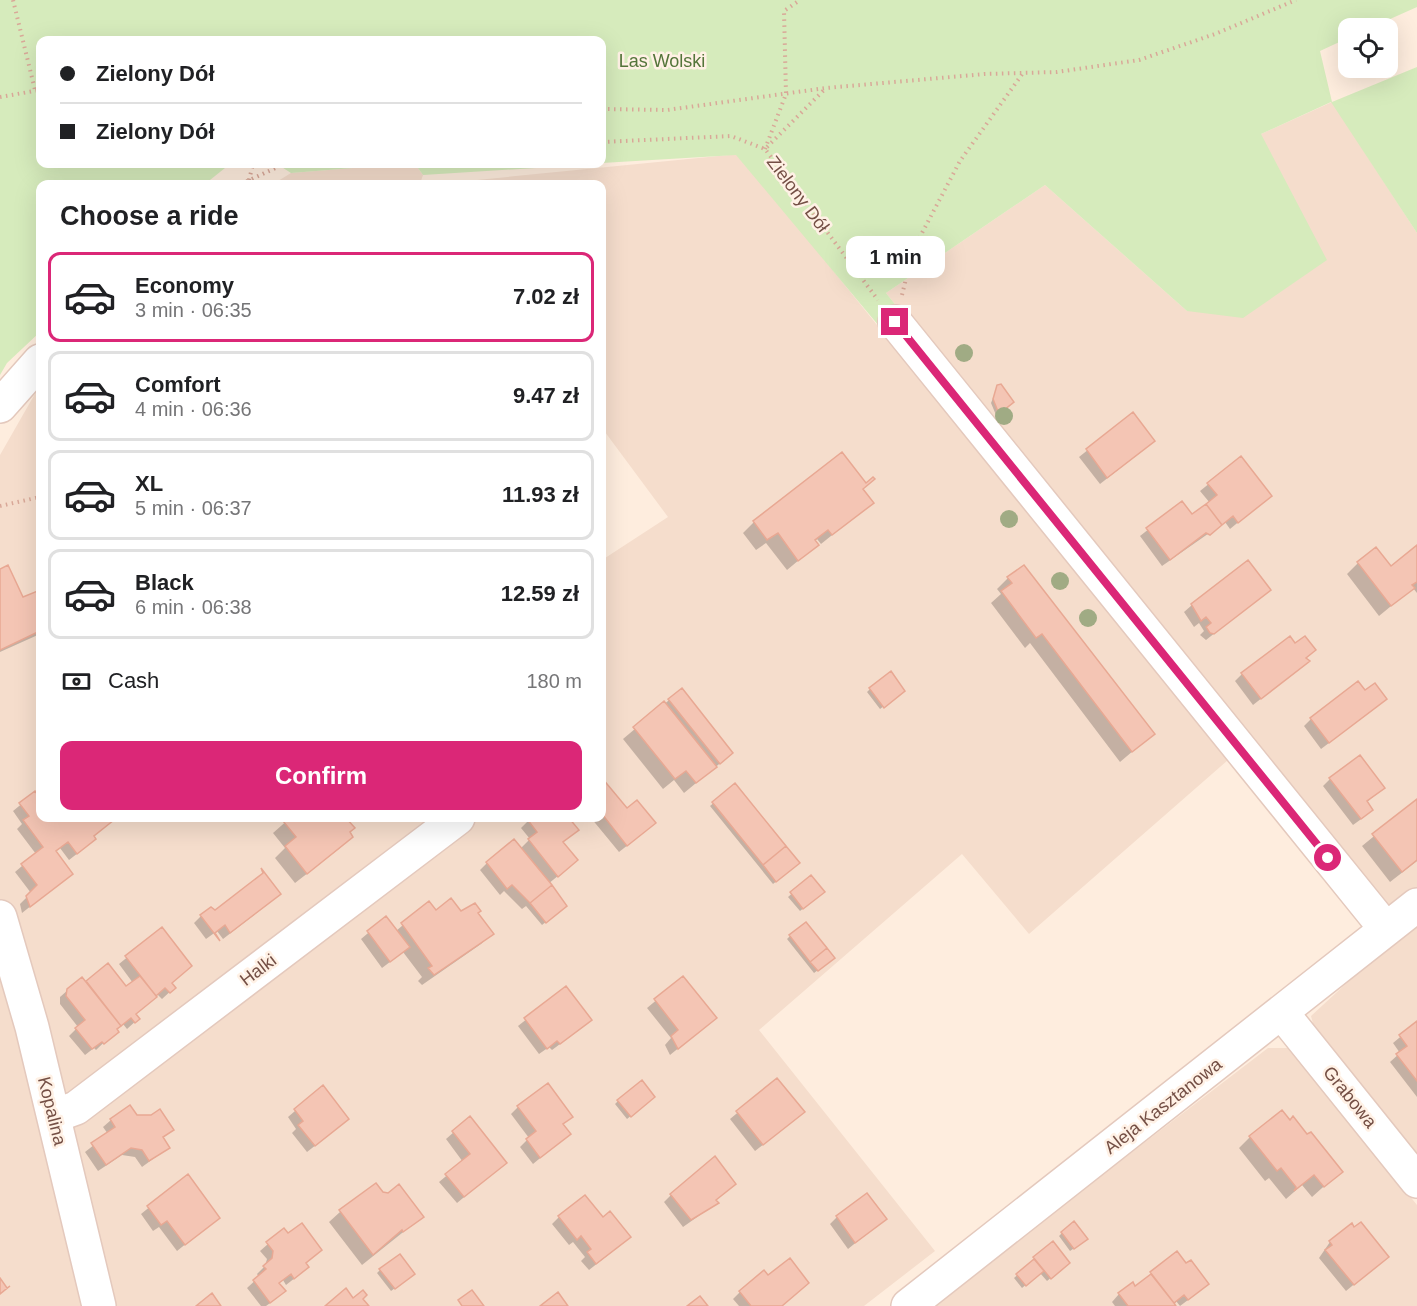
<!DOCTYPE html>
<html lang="en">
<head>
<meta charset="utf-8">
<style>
  :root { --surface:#fff; --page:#f2f2f2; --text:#202124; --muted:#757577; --line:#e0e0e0; --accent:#db2777 }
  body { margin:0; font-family:Arial,sans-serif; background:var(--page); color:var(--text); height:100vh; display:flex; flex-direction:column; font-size:22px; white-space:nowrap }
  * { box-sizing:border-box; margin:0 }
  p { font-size:20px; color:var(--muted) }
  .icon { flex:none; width:33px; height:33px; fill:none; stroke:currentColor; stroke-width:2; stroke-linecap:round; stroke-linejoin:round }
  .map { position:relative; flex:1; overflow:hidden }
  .drawer { position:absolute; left:36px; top:180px; width:570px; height:642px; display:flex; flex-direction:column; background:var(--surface); border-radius:12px; box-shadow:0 6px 24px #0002 }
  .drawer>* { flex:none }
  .banner { position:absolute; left:36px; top:36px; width:570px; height:132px; border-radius:12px; box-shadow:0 6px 24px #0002; display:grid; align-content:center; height:132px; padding:0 24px; background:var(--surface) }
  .controls { position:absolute; left:1338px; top:18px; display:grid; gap:12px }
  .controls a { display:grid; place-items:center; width:60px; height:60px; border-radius:12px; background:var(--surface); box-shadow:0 6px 24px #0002; font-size:30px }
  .end { position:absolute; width:27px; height:27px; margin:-14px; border:8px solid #db2777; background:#fff; box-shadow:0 0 0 3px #fff }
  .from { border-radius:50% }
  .bubble { position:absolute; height:42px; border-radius:12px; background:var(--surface); box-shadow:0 6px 24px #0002; font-size:20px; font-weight:800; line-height:42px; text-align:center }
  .banner b { display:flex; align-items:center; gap:21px; height:57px; font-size:22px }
  .banner b+b { border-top:2px solid var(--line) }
  .banner i { width:15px; height:15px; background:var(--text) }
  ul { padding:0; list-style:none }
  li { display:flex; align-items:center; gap:18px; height:90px; margin:0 12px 9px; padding:0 12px; border:3px solid var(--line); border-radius:12px }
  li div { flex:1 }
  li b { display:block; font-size:22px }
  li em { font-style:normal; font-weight:800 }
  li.current { border-color:var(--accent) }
  li>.icon { width:54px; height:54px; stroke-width:1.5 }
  h2 { padding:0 24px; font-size:27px; line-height:72px }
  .pay { display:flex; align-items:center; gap:15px; height:66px; padding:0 24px; font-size:22px }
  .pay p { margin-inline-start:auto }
  .action { display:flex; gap:12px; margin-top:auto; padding:12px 24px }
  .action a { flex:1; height:69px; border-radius:12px; background:var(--accent); color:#fff; font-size:24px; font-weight:800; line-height:69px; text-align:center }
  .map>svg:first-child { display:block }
</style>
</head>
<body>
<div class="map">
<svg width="1417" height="1306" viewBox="0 0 1417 1306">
  <rect width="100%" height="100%" fill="#feedde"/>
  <!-- residential -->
  <path fill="#f5ddcc" d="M1332,102L1417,233V894L1398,908L1375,904L886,293L1045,185L1187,311L1261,134Z
    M739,154L1228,760L1029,934L962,854L759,1030L935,1251L864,1306H0V455L40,385V818H602V560L668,517L602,428V184H436Z
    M403,164H415L423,175L420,184H273L291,173Z
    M1417,923V1164L1319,1046L1311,1016L1389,944Z
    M1268,1048H1289L1417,1205V1306H931Z"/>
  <!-- green -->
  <path fill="#d6ebbc" d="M0,0H1417V7L1370,28H1348V38L1320,51L1332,102L1417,67V233L1331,102L1261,134L1327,260L1243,318L1187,311L1045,185L886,293L910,323L884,332L736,155L602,163V40H40V164H230L205,184H40V332L7,363L0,375Z
    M277,164H403L291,173Z
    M415,164H601L423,175Z"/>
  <!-- shadow -->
  <path fill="#0003" d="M998,386L1009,405L996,415L991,403Z
    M1133,414L1146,448L1100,484L1079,457Z
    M1241,458L1270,496L1230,529L1225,522L1162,566L1140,536L1182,503L1192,516L1210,503L1200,491Z
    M861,489L872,503L821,544L817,539L814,542L817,545L787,570L766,543L756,550L743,533L754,522Z
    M1417,547V593L1413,588L1379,616L1347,574L1358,563L1391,568Z
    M0,571L22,599L40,591V634L0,652Z
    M1008,578L1153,734L1120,762L1030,643L1025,648L991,603L1001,594L997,589Z
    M1269,590L1206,640L1200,635L1204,631L1199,623L1194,627L1184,612L1192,605Z
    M1300,668L1253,705L1235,681L1242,674Z
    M870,689L900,694L880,709L867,692Z
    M681,690L724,760L684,793L674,780L663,789L623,739Z
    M1378,706L1321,749L1304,726L1311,719Z
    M602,779L627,810L647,830L619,852L591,818H602Z
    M1330,779L1383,788L1366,803L1364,817L1353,825L1323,786Z
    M735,785L795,866L773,884L710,806Z
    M35,793L40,800V818H111L112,820L92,837L94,839L87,846L69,860L60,848L55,852L71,874L22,913L20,904L31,893L15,872L36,854L17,829L22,824L13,811Z
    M1417,801V861L1390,882L1362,846Z
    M290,818H344L353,828L348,833L351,837L340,848L295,883L275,858L285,848L273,833Z
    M531,818H567L577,830L562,843L569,867L548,884L562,909L542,925L526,906L522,909L504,891L500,895L480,870L487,863L520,849L530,839L521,828Z
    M811,877L820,895L800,911L788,897Z
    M272,901L223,939L217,931L206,939L194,923L201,916Z
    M429,903L436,912L476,913L492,933L481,944L422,985L418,981L422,977L403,952L382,968L361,939L386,918L396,931Z
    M162,929L171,984L174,988L162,999L157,994L134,1014L138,1019L127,1029L123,1024L96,1050L94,1048L85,1055L69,1036L78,1027L60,1004V997L68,990L86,983L108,966L126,989L133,983L119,964Z
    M790,936L830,961L814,973L787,939Z
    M683,978L707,1025L670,1055L665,1045L671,1038L647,1008Z
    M566,988L583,1027L552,1050L549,1047L539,1054L518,1026Z
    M1417,1023V1097L1390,1062L1400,1053L1393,1043Z
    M777,1080L796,1119L755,1151L730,1119Z
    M323,1087L340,1126L307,1152L292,1133L296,1129L288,1117Z
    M650,1100L627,1119L615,1104L618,1101Z
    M518,1107L571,1116L562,1125L569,1134L533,1164L520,1147L529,1138L511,1114Z
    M470,1118L498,1169L457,1203L439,1182L463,1162L446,1139Z
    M111,1120L172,1130L162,1139L168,1148L142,1167L135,1157L122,1155L98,1171L85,1152L108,1134L103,1127Z
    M1289,1122L1341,1171L1312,1197L1302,1185L1286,1199L1269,1178L1265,1181L1239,1148L1250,1137Z
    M188,1176L218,1218L177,1251L159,1227L153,1231L141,1214Z
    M382,1193L389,1194L422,1217L362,1265L329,1222L340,1212Z
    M671,1195L715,1201L717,1203L683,1227L664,1202Z
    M559,1217L622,1244L589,1270L581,1261L585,1257L573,1242L569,1245L552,1224Z
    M837,1217L885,1219L848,1249L830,1224Z
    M284,1230L304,1264L300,1274L286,1285L283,1280L278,1284L277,1298L266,1306H261L247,1288L259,1277L257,1274L265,1266L267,1259L260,1251Z
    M1062,1233L1083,1242L1070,1251L1059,1236Z
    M1330,1242L1387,1257L1346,1291L1319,1258Z
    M1053,1243L1065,1266L1047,1281L1040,1273L1022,1288L1014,1278Z
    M1177,1253L1207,1284L1200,1291L1180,1306L1176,1301L1174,1306H1115L1112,1302L1119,1294L1132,1284L1135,1288Z
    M380,1270L410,1277L391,1291L377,1273Z
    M740,1292L781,1306H739L733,1299Z"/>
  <!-- building -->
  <path fill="#f4c5b4" stroke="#e8a893" stroke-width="1.5" d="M1001,384L1014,402L999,414L993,399L997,385Z
    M1133,412L1155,441L1107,478L1086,449Z
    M842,452L866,483L873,477L875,479L863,489L874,503L832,535L828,530L815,540L819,545L798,561L778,533L767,540L753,521Z
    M1241,456L1272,496L1238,523L1233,516L1222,525L1206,504L1217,495L1207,483Z
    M1182,501L1192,514L1206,504L1222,525L1210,535L1206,533L1170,560L1146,528Z
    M1417,545V582L1412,585L1415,588L1391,606L1357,562L1376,547L1391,566Z
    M1248,560L1271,590L1214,634L1210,633L1206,627L1211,623L1206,617L1201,621L1191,604Z
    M8,565L23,597L40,590V631L0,650V569Z
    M1024,565L1155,734L1132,752L1042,634L1036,638L1001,591L1012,583L1007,577Z
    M1290,636L1295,643L1305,636L1316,650L1306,658L1310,661L1261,699L1241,673Z
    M891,671L905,691L884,708L869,688Z
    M1358,681L1365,690L1375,683L1387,699L1329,743L1310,718Z
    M682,688L733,753L720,764L668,699Z
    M664,701L717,767L696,783L686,771L675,779L633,727Z
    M1360,755L1385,788L1367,801L1373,810L1361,819L1329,778Z
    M602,778L627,808L637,800L656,823L627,846L602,814Z
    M735,783L786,846L763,865L712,802Z
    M35,791L40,798V818H112L114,820L94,836L96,839L77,854L68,842L56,851L73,874L30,907L26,896L37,885L21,864L43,847L23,820L29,816L19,803Z
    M1417,799V860L1402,872L1372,834Z
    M287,818H346L355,828L350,832L353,837L307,874L285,846L296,837L283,821Z
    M529,818H569L579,830L563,842L578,860L558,877L528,839L537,832L527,819Z
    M514,839L552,885L530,903L512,885L507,889L486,862Z
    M786,846L800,863L776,882L763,865Z
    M261,868L281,894L230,933L225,925L215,933L220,941L200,915L211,907L215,910L263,873Z
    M811,875L825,892L803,909L790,892Z
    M552,885L567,906L546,923L530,903Z
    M451,898L461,911L475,903L481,911L478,913L494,934L434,975L428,968L432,966L401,923L429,901L436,910Z
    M386,916L410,947L390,962L367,931Z
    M806,922L827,948L810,962L789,935Z
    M162,927L192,966L172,983L176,988L170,993L165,988L156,996L125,956Z
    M827,948L835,958L818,971L810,962Z
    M108,963L126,986L140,976L157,997L136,1014L140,1019L135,1023L131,1018L121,1026L86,981Z
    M683,976L717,1018L678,1049L671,1036L678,1030L654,999Z
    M82,977L121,1026L117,1029L119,1032L104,1044L102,1042L92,1049L75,1028L85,1020L66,996L67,989Z
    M566,986L592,1020L560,1044L557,1041L547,1049L524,1018Z
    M1417,1021V1081L1396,1054L1407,1046L1399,1035Z
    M777,1078L805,1112L763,1145L736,1111Z
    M642,1080L655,1097L631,1117L617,1100Z
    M548,1083L573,1117L563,1124L571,1134L540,1158L526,1139L536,1131L517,1106Z
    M323,1085L349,1119L315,1146L298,1125L303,1121L294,1109Z
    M130,1105L137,1115H151L160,1109L174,1130L163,1137L170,1148L149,1161L142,1150L131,1148L106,1165L91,1143L115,1127L110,1119Z
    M1282,1110L1290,1120L1293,1116L1307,1134L1311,1132L1343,1172L1324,1187L1314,1175L1294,1191L1296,1187L1281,1168L1277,1171L1249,1136Z
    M470,1116L507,1163L464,1197L445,1174L470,1154L452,1131Z
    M715,1156L736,1184L716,1200L719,1203L691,1220L670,1194Z
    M188,1174L220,1218L185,1245L167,1221L161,1225L147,1206Z
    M376,1183L383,1192L388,1193L399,1184L424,1217L403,1232L402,1230L373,1255L339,1210Z
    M867,1193L887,1219L855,1243L836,1216Z
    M585,1195L603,1217L610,1211L631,1237L596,1264L587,1252L591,1249L581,1236L577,1240L558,1216Z
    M1074,1221L1088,1239L1074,1249L1061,1232Z
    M1361,1222L1389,1257L1354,1285L1325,1250L1332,1245L1329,1241L1352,1223L1354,1227Z
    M302,1223L322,1250L306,1263L309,1267L294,1279L291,1274L279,1283L286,1291L270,1303L253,1280L266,1269L263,1266L272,1258L273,1251L266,1242L284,1228L288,1233Z
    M1053,1241L1070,1263L1051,1279L1033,1257Z
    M1177,1251L1186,1263L1191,1260L1209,1284L1188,1300L1184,1295L1174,1303L1150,1272Z
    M400,1254L415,1274L395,1289L379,1269Z
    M790,1258L809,1283L782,1306H751L739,1291L764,1270L768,1275Z
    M1034,1259L1044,1271L1026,1286L1016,1274Z
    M1151,1274L1174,1303L1176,1306H1128L1118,1293L1133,1282L1135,1286Z
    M0,1278L7,1288L10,1286L0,1294Z
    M346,1288L353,1298L363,1290L367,1295L363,1299L369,1306H325Z
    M472,1290L484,1306H462L458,1300Z
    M558,1292L568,1306H540Z
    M212,1293L221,1306H196Z
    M700,1296L708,1306H687Z"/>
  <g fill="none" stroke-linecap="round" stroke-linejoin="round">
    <!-- minor casing -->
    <g stroke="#e4c9bd" stroke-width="36">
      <path id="minor" d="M895,322L1386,929
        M0,406L40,361
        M0,917L32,1027L99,1306
        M1282,1013L1417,1181
        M54,1116L76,1108L458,818
        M908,1306L1417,905"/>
    </g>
    <!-- path -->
    <path stroke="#d9a898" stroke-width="4" stroke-dasharray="1.5 4.5" stroke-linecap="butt" d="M13,0L35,90
      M0,97L40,90
      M602,109L667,110L826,88L985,74L1057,72L1139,60L1215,34L1296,0
      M602,142L731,136L765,149L878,300
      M767,147L825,89
      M765,149L786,94L784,11L800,0
      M249,180L253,164
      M241,184L284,164
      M902,295L913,250L960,161L1023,73
      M0,506L40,497"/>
    <!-- minor -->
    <use href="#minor" stroke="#fff" stroke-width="33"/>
  </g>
  <!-- trees -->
  <g fill="#a0ab84">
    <circle cx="964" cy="353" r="9"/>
    <circle cx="1004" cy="416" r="9"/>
    <circle cx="1009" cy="519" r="9"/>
    <circle cx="1060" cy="581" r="9"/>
    <circle cx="1088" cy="618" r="9"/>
  </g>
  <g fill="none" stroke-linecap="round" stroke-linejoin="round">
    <!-- route -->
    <path stroke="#db2777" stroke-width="8" d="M895,322L1328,858"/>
  </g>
  <g text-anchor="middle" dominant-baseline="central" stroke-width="5" stroke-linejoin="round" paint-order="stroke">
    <!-- park labels -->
    <g font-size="18" fill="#54753a" stroke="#fff1e5">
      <text x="662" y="61">Las Wolski</text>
    </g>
    <!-- street labels -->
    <g font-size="18" fill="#744f45" stroke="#fff1e5">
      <text transform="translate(798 194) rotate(53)">Zielony Dół</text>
      <text transform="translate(258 970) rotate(-37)">Halki</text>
      <text transform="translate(1350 1097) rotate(51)">Grabowa</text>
      <text transform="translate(1163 1106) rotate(-38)">Aleja Kasztanowa</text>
      <text transform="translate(52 1111) rotate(76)">Kopalina</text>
    </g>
  </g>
</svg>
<div class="controls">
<a><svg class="icon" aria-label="locate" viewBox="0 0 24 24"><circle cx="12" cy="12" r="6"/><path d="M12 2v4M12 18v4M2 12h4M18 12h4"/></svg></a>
</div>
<i class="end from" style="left:1328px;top:858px"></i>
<i class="end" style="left:895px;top:322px"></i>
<div class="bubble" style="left:846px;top:236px;width:99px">1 min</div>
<div class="banner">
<b><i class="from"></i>Zielony Dół</b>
<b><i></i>Zielony Dół</b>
</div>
<section class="drawer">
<h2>Choose a ride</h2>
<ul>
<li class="current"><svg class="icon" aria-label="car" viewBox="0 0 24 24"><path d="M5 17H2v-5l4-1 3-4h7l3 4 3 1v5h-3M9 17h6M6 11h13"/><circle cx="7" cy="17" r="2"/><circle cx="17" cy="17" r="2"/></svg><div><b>Economy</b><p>3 min · 06:35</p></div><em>7.02 zł</em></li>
<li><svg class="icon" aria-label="car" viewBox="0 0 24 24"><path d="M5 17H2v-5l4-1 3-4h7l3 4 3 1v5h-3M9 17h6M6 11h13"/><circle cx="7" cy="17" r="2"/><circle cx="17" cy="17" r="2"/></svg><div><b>Comfort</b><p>4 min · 06:36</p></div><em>9.47 zł</em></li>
<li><svg class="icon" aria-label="car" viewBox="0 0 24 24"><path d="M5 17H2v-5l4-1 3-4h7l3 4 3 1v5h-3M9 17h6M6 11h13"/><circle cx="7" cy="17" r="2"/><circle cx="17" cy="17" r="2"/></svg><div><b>XL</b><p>5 min · 06:37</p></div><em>11.93 zł</em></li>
<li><svg class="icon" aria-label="car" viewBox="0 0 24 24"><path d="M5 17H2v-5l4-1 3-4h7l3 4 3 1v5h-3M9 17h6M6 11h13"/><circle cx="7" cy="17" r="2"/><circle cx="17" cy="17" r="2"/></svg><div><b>Black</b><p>6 min · 06:38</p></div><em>12.59 zł</em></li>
</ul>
<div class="pay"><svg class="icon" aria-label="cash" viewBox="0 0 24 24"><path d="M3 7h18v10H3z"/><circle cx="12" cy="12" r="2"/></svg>Cash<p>180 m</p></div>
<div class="action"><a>Confirm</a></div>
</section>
</div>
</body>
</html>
